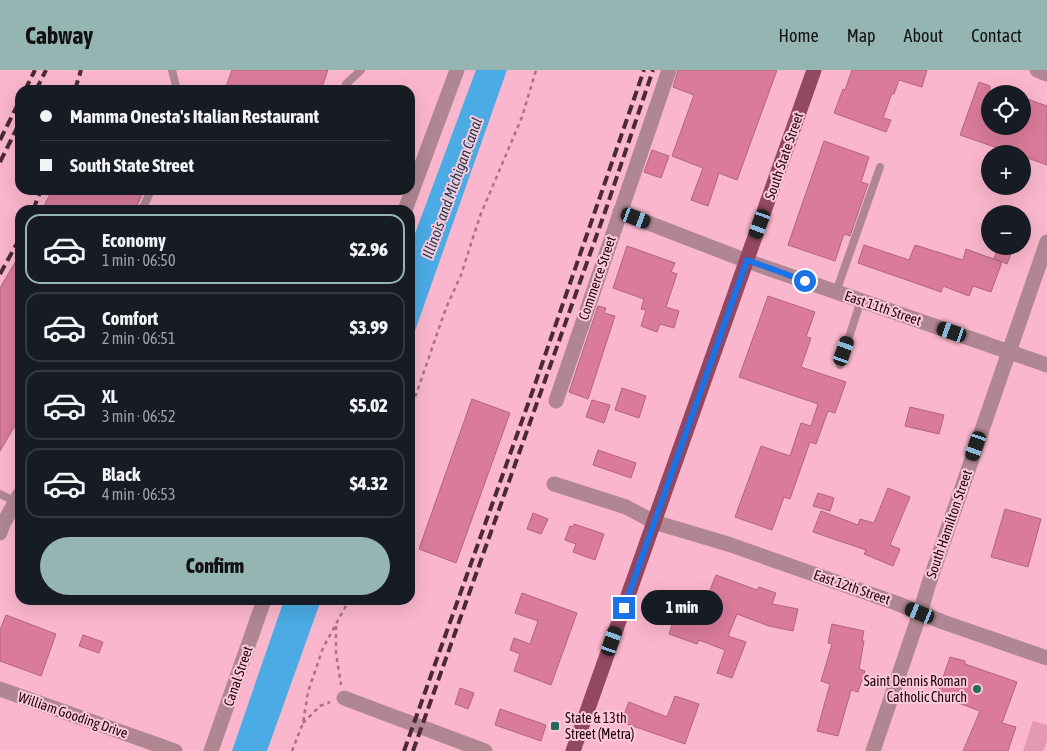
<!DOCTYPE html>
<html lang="en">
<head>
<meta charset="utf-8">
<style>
  :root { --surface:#171b24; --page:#20242c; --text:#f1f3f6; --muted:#9ea1a6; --line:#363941; --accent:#94b5b1 }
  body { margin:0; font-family:"Asap Condensed",sans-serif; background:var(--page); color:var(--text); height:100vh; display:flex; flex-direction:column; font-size:19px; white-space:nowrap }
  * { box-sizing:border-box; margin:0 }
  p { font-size:16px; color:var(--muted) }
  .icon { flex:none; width:28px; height:28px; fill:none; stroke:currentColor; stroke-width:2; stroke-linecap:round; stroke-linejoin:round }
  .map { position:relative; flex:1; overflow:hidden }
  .details { position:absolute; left:15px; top:135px; width:400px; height:400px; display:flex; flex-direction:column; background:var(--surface); border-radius:15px; box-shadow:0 5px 20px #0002 }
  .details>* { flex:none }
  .top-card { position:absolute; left:15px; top:15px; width:400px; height:110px; border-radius:15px; box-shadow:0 5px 20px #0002; display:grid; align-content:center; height:110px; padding:0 25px; background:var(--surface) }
  .controls { position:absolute; left:981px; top:15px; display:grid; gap:10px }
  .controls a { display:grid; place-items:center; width:50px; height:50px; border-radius:50%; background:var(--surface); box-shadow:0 5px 20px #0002; font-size:25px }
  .end { position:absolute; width:22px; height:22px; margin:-11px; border:6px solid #1a73e8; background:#fff; box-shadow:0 0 0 2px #fff }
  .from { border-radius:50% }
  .bubble { position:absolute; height:35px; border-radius:18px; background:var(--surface); box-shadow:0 5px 20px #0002; font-size:16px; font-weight:800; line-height:35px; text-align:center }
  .car { position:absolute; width:15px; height:30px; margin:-15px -8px; border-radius:6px; box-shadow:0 0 4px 1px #0007; background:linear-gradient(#222 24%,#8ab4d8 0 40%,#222 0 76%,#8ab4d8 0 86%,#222 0) }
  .top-card b { display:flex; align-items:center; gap:18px; height:48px; font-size:19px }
  .top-card b+b { border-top:1px solid var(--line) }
  .top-card i { width:12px; height:12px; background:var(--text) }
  ul { padding:9px 0 0; list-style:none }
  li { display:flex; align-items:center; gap:15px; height:70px; margin:0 10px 8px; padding:0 15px; border:2px solid var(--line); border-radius:15px }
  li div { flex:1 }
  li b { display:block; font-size:19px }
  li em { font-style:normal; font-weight:800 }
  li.on { border-color:var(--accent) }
  li>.icon { width:45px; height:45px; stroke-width:1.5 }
  .primary-button { display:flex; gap:10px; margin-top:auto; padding:10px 25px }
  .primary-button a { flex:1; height:58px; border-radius:30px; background:var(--accent); color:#111; font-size:20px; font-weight:800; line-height:58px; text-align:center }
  header { display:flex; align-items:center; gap:30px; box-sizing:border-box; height:70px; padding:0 25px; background:var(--accent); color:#111 }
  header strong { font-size:24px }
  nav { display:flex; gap:28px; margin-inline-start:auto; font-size:18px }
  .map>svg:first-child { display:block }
</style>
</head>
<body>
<header>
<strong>Cabway</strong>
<nav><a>Home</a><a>Map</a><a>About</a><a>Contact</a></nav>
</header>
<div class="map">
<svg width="1047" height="681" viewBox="0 0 1047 681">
  <rect width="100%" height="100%" fill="#fab6cc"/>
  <!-- green -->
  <path fill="#e397b0" d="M1033,651L1047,655V671L1043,681H1023Z"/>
  <!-- water -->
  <path fill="#4babe4" d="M476,0H507L410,275V177Z
    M284,530H321L267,681H232Z"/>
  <!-- building -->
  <path fill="#da7b9c" stroke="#b1647f" d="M232,0H328L321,20H225Z
    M678,0H777L737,110L719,103L708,136L691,130L703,98L672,86L694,25L673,17Z
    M852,0H927L922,17L899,10L894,24L892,23L883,48L891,50L886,62L834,43L843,19L845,20Z
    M979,12L990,16V56H1022V27L1047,36V95L1022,86V84H1015L960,65Z
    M824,71L869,87L861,112L868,114L850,166L844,164L835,191L788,175Z
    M652,80L669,86L661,108L644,102Z
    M52,120H144L135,140H42Z
    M864,175L909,190L915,175L963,190L966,179L1002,192L991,222L973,216L969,226L943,216L941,222L858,193Z
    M627,176L675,193L671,202L677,204L666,237L679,241L674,258L660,254L657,262L641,256L646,240L641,239L644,229L613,218Z
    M999,176H1014L1007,194L994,188Z
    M20,184V347L0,381V218Z
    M768,226L815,242L806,267L811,268L801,297L846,312L835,343L828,341L816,374L810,372L790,429L784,427L772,460L735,447L761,376L790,386L801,353L811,356L818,334L739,307Z
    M598,236L606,238L604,243L615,246L588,329L569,322Z
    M622,318L646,326L639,348L615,340Z
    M472,329L510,343L456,493L419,479Z
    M592,330L610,335L604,353L586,347Z
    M910,337L944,345L939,364L905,356Z
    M598,380L636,393L631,408L593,395Z
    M888,418L910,427L890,475L900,479L893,496L864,484L866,480L813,462L821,441L858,455L860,449L874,453Z
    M818,423L834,428L830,441L813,436Z
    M1005,439L1041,449L1028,497L991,487Z
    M533,443L548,449L541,464L527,459Z
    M574,454L604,464L595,490L573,482L576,474L565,470L570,456L573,457Z
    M716,505L757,520L759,517L776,523L772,534L798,539L793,561L769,556L737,544L728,566L746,572L732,608L717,603L725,580L699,570L697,574L669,564L672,555L670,554L674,541L704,551L713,527L708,525Z
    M522,523L577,543L551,615L514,601L520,584L510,580L514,568L530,574L538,551L515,543Z
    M6,545L56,564L41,606L0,591V560Z
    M832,554L864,561L862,571H864L859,599L865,601L858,622L851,620L838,666L817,661L830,614L821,611L832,574L828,573Z
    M83,565L103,572L99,583L79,576Z
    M950,587L965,591V594L1017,612L1002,653L1016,657L1008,681H963L980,641L937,625Z
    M460,618L474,623L468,639L455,634Z
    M675,626L699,634L685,674L621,652L629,632L667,647Z
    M500,639L546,655L541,671L495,655Z"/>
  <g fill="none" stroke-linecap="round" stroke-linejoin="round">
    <!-- path -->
    <path stroke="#a87385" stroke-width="2.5" stroke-dasharray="4 4" stroke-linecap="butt" d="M410,342L446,238L461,205L480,146L522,47L536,0
      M336,556V583L341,615
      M303,653L320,636L330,632
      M292,681L303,653L308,622L323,578L349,530"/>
    <!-- lane -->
    <path stroke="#b08693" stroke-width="8" d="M172,0L177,20
      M344,20L346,14L361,0
      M142,140L151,120
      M836,222L880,97
      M840,295L861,230
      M0,424L18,433"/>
    <!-- street -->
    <path stroke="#b08693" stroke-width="15" d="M1037,0L1047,4
      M405,140L457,0
      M620,142L747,191L1047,295
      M556,331L669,0
      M554,414L626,437L654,452L728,474L896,533L943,552L1047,588
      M0,463L3,454L20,424
      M0,619L175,681
      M344,628L485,681
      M211,681L264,530
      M873,681L920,543L928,516L1047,172"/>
    <!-- primary -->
    <path stroke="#924863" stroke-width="15" d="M573,681L814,0"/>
    <!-- rail -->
    <path stroke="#4c2936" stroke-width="4" stroke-dasharray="10 5" stroke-linecap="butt" d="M25,20L35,0
      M36,20L46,0
      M75,20L81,0
      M0,70L20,30
      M0,92L20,52
      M33,140L41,120
      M0,204L20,168
      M404,681L533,320L644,0
      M413,681L606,139L653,0"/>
  </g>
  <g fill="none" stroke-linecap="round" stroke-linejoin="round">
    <!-- route -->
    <path stroke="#1a73e8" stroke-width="6" d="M624,538L747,190L805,211"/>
  </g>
  <!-- markers -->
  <g fill="#23695c" stroke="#fdc9d9" stroke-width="2">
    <circle cx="977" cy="619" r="5"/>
    <rect x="550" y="651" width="10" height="10" rx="2.5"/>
  </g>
  <g text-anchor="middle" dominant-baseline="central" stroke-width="4" stroke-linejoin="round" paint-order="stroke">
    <!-- street labels -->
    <g font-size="14" fill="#1c020c" stroke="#fdc9d9">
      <text transform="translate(784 86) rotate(-71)">South State Street</text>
      <text transform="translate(597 208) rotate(-71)">Commerce Street</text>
      <text transform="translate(883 238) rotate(19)">East 11th Street</text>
      <text transform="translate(949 454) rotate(-71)">South Hamilton Street</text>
      <text transform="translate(852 517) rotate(19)">East 12th Street</text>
      <text transform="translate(238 606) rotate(-71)">Canal Street</text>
      <text transform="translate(73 645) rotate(19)">William Gooding Drive</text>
    </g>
    <!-- poi labels -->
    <g font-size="14" fill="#1c020c" stroke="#fdc9d9" text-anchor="end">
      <text x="967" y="611">Saint Dennis Roman<tspan x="967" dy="16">Catholic Church</tspan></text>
      <text x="565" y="648" text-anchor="start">State &amp; 13th<tspan x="565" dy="16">Street (Metra)</tspan></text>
    </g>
    <!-- water labels -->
    <g font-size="15" font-style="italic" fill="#113a52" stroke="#fdc9d9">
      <text transform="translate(452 118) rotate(-70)">Illinois and Michigan Canal</text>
    </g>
  </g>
</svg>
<div class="controls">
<a><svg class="icon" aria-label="locate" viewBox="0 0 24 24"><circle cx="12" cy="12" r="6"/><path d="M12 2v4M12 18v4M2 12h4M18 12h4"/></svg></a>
<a>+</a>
<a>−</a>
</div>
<i class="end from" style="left:805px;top:211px"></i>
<i class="end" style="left:624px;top:538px"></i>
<div class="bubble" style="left:641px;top:520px;width:82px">1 min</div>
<i class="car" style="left:636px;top:148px;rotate:111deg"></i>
<i class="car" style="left:760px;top:154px;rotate:200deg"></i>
<i class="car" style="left:952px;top:262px;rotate:289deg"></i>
<i class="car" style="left:844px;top:281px;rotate:19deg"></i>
<i class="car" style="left:976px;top:376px;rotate:199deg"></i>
<i class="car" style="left:920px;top:543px;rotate:292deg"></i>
<i class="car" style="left:612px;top:571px;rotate:19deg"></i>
<div class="top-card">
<b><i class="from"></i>Mamma Onesta's Italian Restaurant</b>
<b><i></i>South State Street</b>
</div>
<section class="details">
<ul>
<li class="on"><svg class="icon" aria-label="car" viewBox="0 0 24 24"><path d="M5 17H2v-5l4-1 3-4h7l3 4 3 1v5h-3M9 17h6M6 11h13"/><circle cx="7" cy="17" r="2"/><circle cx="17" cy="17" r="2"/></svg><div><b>Economy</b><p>1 min · 06:50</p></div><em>$2.96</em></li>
<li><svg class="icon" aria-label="car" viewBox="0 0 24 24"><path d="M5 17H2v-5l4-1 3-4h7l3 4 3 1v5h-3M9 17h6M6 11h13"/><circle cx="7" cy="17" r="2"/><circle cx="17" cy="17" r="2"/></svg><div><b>Comfort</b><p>2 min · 06:51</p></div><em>$3.99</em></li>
<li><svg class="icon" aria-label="car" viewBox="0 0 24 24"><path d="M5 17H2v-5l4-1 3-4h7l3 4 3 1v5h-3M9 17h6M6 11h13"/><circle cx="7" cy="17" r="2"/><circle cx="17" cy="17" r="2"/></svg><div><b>XL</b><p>3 min · 06:52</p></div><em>$5.02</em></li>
<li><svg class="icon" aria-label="car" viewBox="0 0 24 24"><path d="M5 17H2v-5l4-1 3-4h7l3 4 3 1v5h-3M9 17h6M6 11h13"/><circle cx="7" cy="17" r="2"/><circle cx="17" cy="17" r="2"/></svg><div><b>Black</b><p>4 min · 06:53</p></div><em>$4.32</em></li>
</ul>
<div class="primary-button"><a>Confirm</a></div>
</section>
</div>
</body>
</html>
